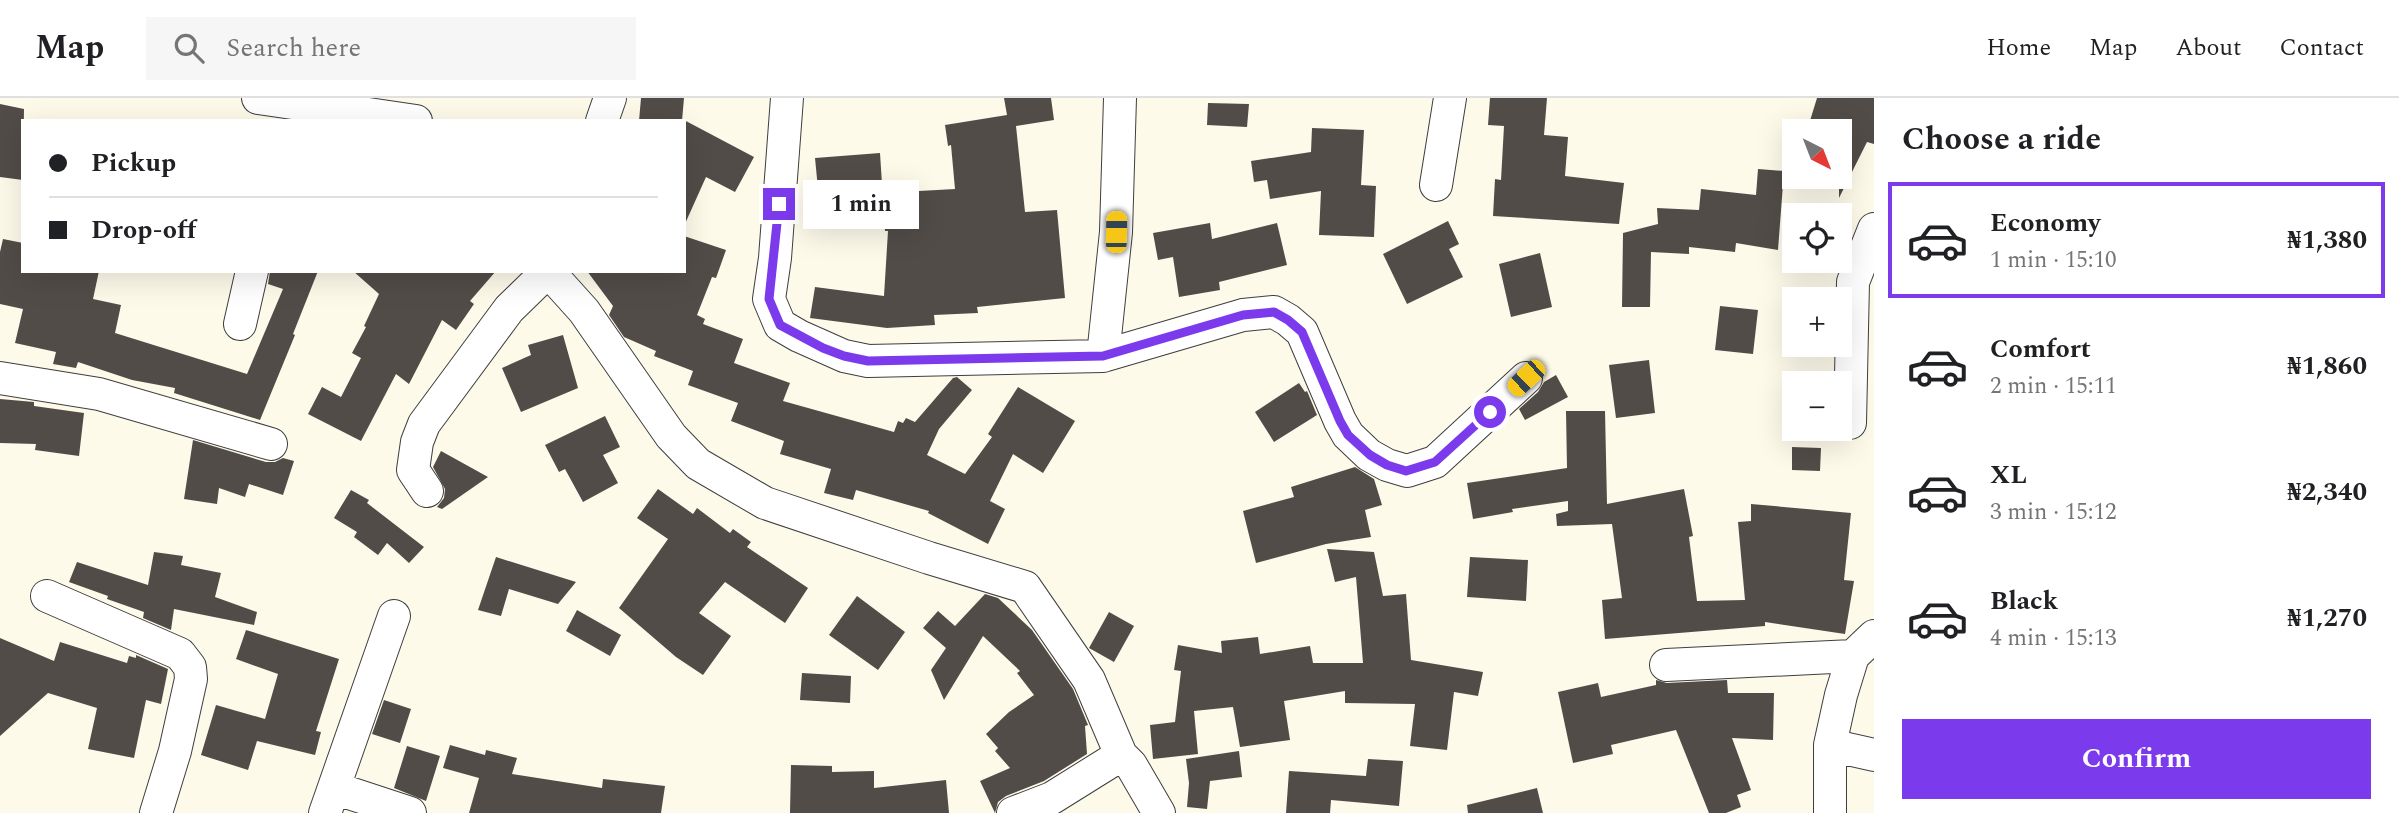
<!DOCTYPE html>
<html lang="en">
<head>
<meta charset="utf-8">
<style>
  :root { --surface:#fff; --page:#f6f6f6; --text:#202124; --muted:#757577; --line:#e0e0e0; --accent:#7c3aed }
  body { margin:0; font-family:Spectral,serif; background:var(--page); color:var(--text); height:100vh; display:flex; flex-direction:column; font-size:26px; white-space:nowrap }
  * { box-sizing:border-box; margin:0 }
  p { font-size:23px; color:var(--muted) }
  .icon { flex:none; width:38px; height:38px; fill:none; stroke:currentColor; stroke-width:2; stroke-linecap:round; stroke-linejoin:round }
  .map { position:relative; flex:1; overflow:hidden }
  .side { display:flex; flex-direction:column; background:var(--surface); width:525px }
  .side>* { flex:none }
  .guide { position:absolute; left:21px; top:21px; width:665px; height:154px; border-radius:0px; box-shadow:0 7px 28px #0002; display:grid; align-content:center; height:154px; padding:0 28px; background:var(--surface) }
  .needle { width:46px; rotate:138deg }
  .fabs { position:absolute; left:1782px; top:21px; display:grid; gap:14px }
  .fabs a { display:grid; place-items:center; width:70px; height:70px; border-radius:0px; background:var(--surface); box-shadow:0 7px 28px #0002; font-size:35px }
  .end { position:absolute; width:32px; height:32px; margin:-16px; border:9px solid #7c3aed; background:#fff; box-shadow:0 0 0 4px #fff }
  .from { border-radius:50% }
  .bubble { position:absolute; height:49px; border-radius:0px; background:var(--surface); box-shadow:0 7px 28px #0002; font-size:23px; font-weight:700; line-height:49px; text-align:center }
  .car { position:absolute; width:21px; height:42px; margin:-21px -10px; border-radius:9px; box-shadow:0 0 5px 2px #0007; background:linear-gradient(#f5c518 24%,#345 0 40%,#f5c518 0 76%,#345 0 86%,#f5c518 0) }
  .guide b { display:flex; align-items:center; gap:24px; height:66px; font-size:26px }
  .guide b+b { border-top:2px solid var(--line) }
  .guide i { width:18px; height:18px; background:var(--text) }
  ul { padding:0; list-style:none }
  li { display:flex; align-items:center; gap:21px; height:116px; margin:0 14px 10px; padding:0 14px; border:4px solid transparent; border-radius:0px }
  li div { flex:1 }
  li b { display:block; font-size:26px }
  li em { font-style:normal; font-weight:700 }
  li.selected { border-color:var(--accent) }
  li>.icon { width:63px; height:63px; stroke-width:1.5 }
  h2 { padding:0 28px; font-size:32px; line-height:84px }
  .button { display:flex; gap:14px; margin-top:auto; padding:14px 28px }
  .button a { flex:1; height:80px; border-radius:0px; background:var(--accent); color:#fff; font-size:28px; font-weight:700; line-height:80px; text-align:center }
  header { display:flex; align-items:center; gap:42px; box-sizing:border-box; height:98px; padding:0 35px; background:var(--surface); border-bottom:2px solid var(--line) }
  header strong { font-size:33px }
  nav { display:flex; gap:38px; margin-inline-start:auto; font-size:24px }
  .search { width:490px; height:63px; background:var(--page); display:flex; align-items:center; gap:18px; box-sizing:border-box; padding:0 24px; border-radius:0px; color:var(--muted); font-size:26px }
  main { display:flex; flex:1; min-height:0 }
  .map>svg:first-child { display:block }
</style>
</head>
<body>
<header>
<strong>Map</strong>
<div class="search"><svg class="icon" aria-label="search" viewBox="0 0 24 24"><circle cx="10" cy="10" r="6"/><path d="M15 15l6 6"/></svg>Search here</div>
<nav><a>Home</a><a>Map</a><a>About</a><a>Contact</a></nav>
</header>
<main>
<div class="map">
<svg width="1874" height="715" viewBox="0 0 1874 715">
  <rect width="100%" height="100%" fill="#fdfaea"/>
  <!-- building -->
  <path fill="#524c48" d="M641,0H684L682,23H639Z
    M1004,0H1051L1054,22L1016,28L1025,114L1057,112L1065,200L977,209L978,215L934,217L935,227L887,230L810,220L815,189L884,198L888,133H885L883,95L955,91L951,47L948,48L945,27L1007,17Z
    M1490,0H1547L1544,37L1568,39L1565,78L1624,85L1619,126L1493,118L1495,81L1501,82L1504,28L1488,27Z
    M1817,0H1874V46L1867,44L1839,100V33L1809,26Z
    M1208,5L1249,6L1247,29L1207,27Z
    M0,6L24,11L23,82L0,79Z
    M684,22L754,59L735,94L706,79L684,128Z
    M1312,30L1364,32L1361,87L1376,88L1374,139L1319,137L1321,93L1270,101L1267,82L1254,84L1251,63L1311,54Z
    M880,55L882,86L818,91L815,60Z
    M1758,71L1784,73L1778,152L1736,145L1735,154L1689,149V156L1651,154L1650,209H1622L1623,135L1658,126L1657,110L1699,112L1701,91L1756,97Z
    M1448,123L1459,146L1449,151L1463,179L1407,206L1383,156Z
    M1210,125L1212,141L1277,125L1287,167L1219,184L1220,192L1179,199L1173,159L1158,162L1153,135Z
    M684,138L726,152L716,180L712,179L697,217L705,221L703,226L743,241L734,265L790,285L783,303L894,334L898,323L903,325L906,320L915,324L953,280L957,279L972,292L939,331L927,357L965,376L992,339L988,336L1018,289L1075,323L1043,375L1013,356L990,403L1005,411L988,446L928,415L929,413L856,392L853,402L824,395L831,371L780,356L784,343L731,323L738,305L688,287L693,273L654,258L656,253L624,239L609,217L613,208L587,173H684Z
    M3,141L23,145V173H99L93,201L121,207L115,235L247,276L283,191L268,186L270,173H318L293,236L295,237L260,322L174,295L175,290L132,282L78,264L76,270L53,266L56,254L15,245L23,211L0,206V154Z
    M1540,155L1552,209L1511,219L1499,166Z
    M353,173H496L470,203L474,206L456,232L442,222L409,286L396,276L361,343L308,316L322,289L341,299L361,260L352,255L366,229L364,228L379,196Z
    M1720,208L1758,212L1753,256L1715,252Z
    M563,237L578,290L521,314L502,270L531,257L528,247Z
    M1649,262L1655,315L1616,320L1609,267Z
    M1556,277L1568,299L1525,322L1519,311L1538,294L1544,284Z
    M1299,285L1305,294L1307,293L1317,317L1274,344L1255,314Z
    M0,301L34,304V308L84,315L79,358L35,352L36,346L0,345Z
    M1566,313H1605L1607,406L1684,391L1693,438L1689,439L1697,503L1745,502L1738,424L1751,423V406L1851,415L1844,482L1854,483L1845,536L1765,524V528L1605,541L1602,502L1622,500L1612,426L1557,428L1556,416L1568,413V403L1512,411L1513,414L1473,421L1467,385L1567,370Z
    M605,318L620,349L603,357L618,385L583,404L565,371L559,374L545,347Z
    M193,342L266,364H275L283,360L294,363L283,397L249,386L245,399L219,390L217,406L184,401Z
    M1792,349L1821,350L1820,373L1792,372Z
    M441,353L488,379L442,411L437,409L444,400L445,391L433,369Z
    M1355,369L1374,381L1382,407L1365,412L1371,439L1326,446L1256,465L1243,413L1294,399L1291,389Z
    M658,391L693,416L697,410L730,435L733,431L751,444L747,449L808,490L785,525L725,484L699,515L731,538L703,577L676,559L619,510L668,441L637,420Z
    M351,392L369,402L367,405L424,449L409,465L387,445L378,457L354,439L357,434L334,420Z
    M1327,451L1374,454L1383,498L1406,496L1411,562L1483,574L1478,598L1454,594L1447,652L1410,648L1415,606L1345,605V593L1284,603L1290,642L1240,649L1233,609L1194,613L1198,656L1153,661L1150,627L1175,624L1181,573L1174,572L1178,547L1222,555L1221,543L1258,539L1260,556L1310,548L1313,565H1363L1356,479L1335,484Z
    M154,454L183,458L181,467L221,475L215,499L257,514L254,527L174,511L171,532L143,520L144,514L107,501L108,498L69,484L77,464L148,487Z
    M496,459L576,484L558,506L509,491L501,518L478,512Z
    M1470,459L1528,462L1526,503L1467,499Z
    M985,496L998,500L1032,532L1073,591L1088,627L1085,628L1087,656L1044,683L1006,698L998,704L995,715L980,683L1010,670L995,653L998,650L986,636L1009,614L1034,597L1017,575L1020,573L983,538L944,602L931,572L946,550L923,530L938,513L955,528Z
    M857,498L905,534L878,572L829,537Z
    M577,512L621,537L610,558L566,533Z
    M1109,514L1134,528L1114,564L1089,550Z
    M246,532L339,561L316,633L321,634L315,657L257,643L248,672L201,657L216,607L265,621L278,576L236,561Z
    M0,540L54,563L60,544L127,565L129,558L136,560V557L168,571L161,606L146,602L134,660L88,651L97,610L48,595L0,638Z
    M802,575L851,578L850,605L800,602Z
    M1656,582L1667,585L1727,582L1728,595H1774L1773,642L1732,640L1751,692L1737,697L1741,709L1726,715H1709L1676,632L1611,647L1613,656L1573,665L1558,594L1598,585L1601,599L1656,587Z
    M384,602L411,611L400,645L372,636Z
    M450,647L485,657L486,652L517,660L512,676L602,690L603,681L665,688L661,715H469L479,680L443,670Z
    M407,648L440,658L426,703L394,690Z
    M1239,653L1242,679L1210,683L1207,711L1187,709L1189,685L1186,661Z
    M1368,661L1403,663L1399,708L1331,702L1330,715H1286L1289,673L1366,678Z
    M791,667L832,668V674L874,673V690L946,682L949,715H790Z
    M1537,690L1543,715H1468L1467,707Z"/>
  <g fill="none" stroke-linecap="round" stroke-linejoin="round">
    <!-- minor casing -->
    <g stroke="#3e3e3e" stroke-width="34">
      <path id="minor" d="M258,0L416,23
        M787,0L775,160L769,201L780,227L799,238L844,258L868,263L1103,258L1243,217L1274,214L1288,222L1302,234L1340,323L1348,337L1369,357L1387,367L1407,373L1435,364L1526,280
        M602,23L610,0
        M1436,87L1450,0
        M548,173L584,213L671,338L698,366L765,405L929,460L1025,489L1089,582L1121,657L1131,667L1159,715
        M240,226L252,173
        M1103,258L1116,134L1120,0
        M0,280L99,296L271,346
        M1850,325L1853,184L1874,131
        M427,393L413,372L417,344L424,326L509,211L548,173
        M47,498L180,556L190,569L191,581L175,653L156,715
        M1666,567L1853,558
        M1830,647L1874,657
        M334,690L410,715
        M325,715L394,518
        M1013,715L1052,700L1121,657
        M1830,715V647L1841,597L1853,558L1874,538"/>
    </g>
    <!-- minor -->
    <use href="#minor" stroke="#fff" stroke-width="32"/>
  </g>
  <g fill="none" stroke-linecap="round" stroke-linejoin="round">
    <!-- route -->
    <path stroke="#7c3aed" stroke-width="9" d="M779,106L769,201L780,227L823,250L844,258L868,263L1103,258L1243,217L1274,214L1288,222L1302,234L1340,323L1348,337L1370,357L1387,367L1406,373L1435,364L1490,314"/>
  </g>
</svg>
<div class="fabs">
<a><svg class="needle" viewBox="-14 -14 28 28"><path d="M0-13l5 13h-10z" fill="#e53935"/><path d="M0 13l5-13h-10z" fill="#757577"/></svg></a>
<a><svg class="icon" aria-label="locate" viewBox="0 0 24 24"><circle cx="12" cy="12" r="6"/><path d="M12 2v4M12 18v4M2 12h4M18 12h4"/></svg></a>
<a>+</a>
<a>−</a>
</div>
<i class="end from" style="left:1490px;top:314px"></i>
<i class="end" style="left:779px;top:106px"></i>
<div class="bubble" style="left:803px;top:82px;width:116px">1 min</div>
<i class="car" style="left:1116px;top:134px;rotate:1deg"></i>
<i class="car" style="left:1526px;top:280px;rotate:227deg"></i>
<div class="guide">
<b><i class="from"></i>Pickup</b>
<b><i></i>Drop-off</b>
</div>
</div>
<section class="side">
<h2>Choose a ride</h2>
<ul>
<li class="selected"><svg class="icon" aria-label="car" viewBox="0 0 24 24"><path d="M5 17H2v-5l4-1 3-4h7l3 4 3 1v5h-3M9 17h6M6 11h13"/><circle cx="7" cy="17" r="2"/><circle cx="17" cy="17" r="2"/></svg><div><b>Economy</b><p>1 min · 15:10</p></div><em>₦1,380</em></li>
<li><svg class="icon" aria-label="car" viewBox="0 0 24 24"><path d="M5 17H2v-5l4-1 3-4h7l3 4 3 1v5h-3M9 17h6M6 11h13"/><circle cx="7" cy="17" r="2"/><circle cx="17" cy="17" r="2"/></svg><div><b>Comfort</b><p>2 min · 15:11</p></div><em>₦1,860</em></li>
<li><svg class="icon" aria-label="car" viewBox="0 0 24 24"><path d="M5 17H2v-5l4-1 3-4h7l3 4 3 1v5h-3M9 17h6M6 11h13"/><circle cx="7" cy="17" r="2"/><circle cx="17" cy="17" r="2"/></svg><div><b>XL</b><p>3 min · 15:12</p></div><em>₦2,340</em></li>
<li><svg class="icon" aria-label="car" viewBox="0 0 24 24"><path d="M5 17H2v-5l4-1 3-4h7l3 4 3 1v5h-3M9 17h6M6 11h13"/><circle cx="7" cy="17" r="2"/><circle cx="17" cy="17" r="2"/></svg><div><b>Black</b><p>4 min · 15:13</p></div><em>₦1,270</em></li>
</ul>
<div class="button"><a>Confirm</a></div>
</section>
</main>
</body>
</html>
